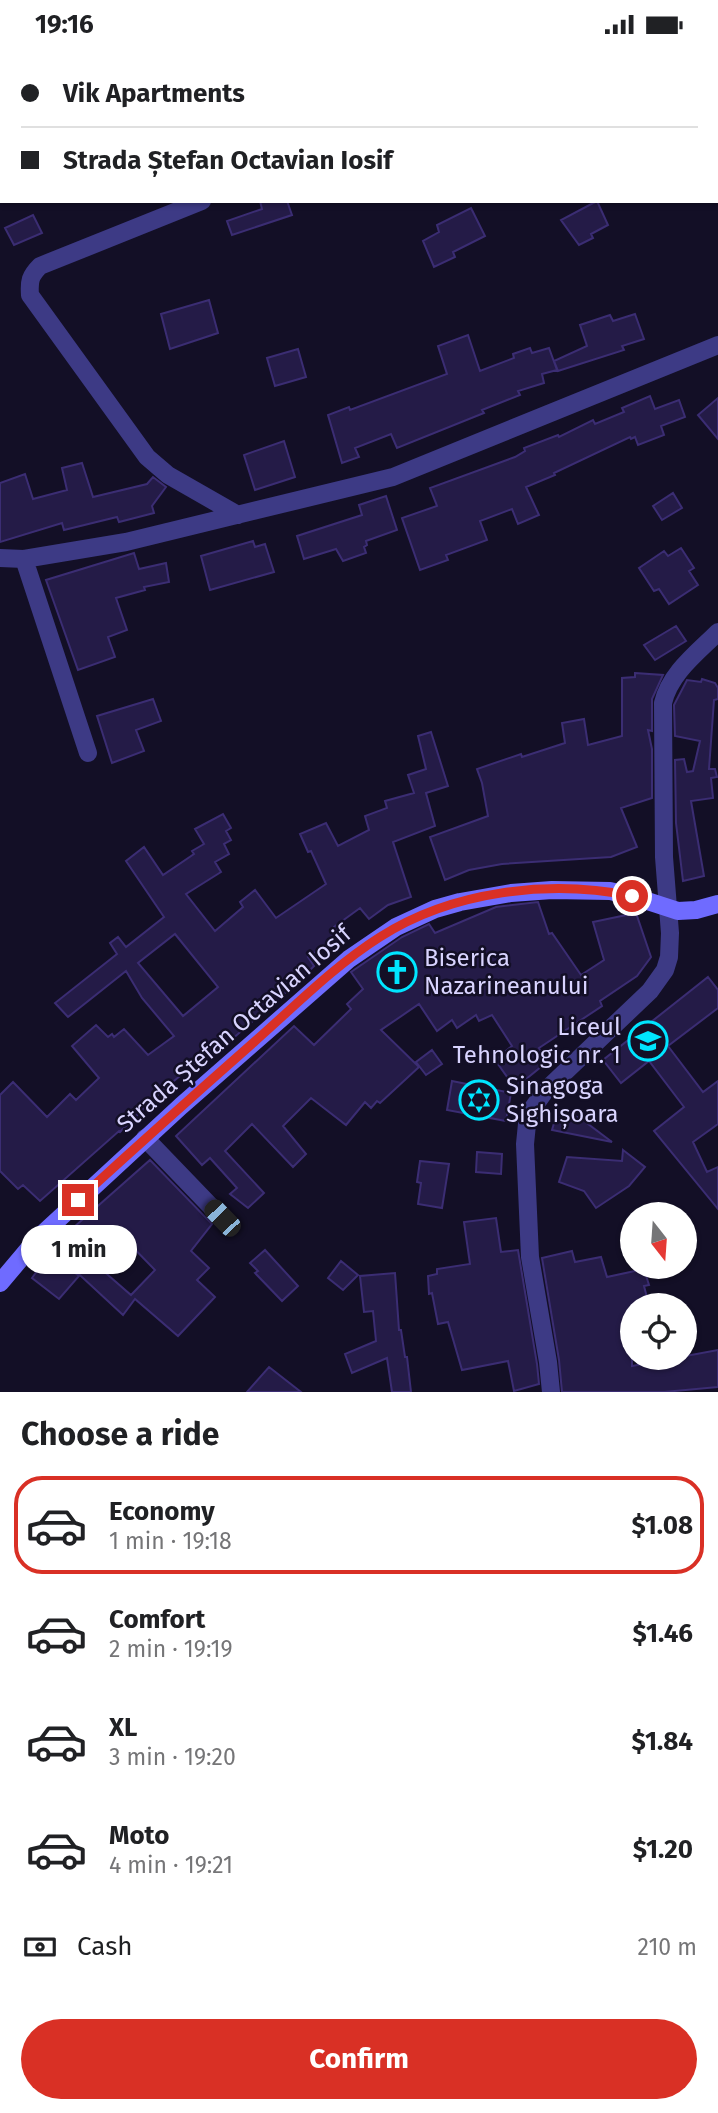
<!DOCTYPE html>
<html lang="en">
<head>
<meta charset="utf-8">
<style>
  :root { --surface:#fff; --page:#f2f2f2; --text:#202124; --muted:#757577; --line:#e0e0e0; --accent:#d93025 }
  body { margin:0; font-family:"Fira Sans",sans-serif; background:var(--page); color:var(--text); height:100vh; display:flex; flex-direction:column; font-size:26px; white-space:nowrap }
  * { box-sizing:border-box; margin:0 }
  p { font-size:23px; color:var(--muted) }
  .icon { flex:none; width:38px; height:38px; fill:none; stroke:currentColor; stroke-width:2; stroke-linecap:round; stroke-linejoin:round }
  .map { position:relative; height:1343px; overflow:hidden }
  .side { display:flex; flex-direction:column; background:var(--surface); flex:1 }
  .side>* { flex:none }
  .guide { position:absolute; left:0px; top:0px; width:719px; height:154px; box-shadow:0 2px 5px #0004; display:grid; align-content:center; height:154px; padding:0 21px; background:var(--surface) }
  .needle { width:46px; rotate:163deg }
  .controls { position:absolute; left:620px; top:1153px; display:grid; gap:14px }
  .controls a { display:grid; place-items:center; width:77px; height:77px; border-radius:50%; background:var(--surface); box-shadow:0 2px 5px #0004; font-size:35px }
  .end { position:absolute; width:32px; height:32px; margin:-16px; border:9px solid #d93025; background:#fff; box-shadow:0 0 0 4px #fff }
  .from { border-radius:50% }
  .bubble { position:absolute; height:49px; border-radius:24px; background:var(--surface); box-shadow:0 2px 5px #0004; font-size:23px; font-weight:700; line-height:49px; text-align:center }
  .car { position:absolute; width:21px; height:42px; margin:-21px -10px; border-radius:9px; box-shadow:0 0 5px 2px #0007; background:linear-gradient(#222 24%,#8ab4d8 0 40%,#222 0 76%,#8ab4d8 0 86%,#222 0) }
  .guide b { display:flex; align-items:center; gap:24px; height:66px; font-size:26px }
  .guide b+b { border-top:2px solid var(--line) }
  .guide i { width:18px; height:18px; background:var(--text) }
  ul { padding:0; list-style:none }
  li { display:flex; align-items:center; gap:21px; height:98px; margin:0 14px 10px; padding:0 7px; border:4px solid transparent; border-radius:28px }
  li div { flex:1 }
  li b { display:block; font-size:26px }
  li em { font-style:normal; font-weight:700 }
  li.current { border-color:var(--accent) }
  li>.icon { width:63px; height:63px; stroke-width:1.5 }
  h2 { padding:0 21px; font-size:32px; line-height:84px }
  .pay { display:flex; align-items:center; gap:18px; height:77px; padding:0 21px; font-size:26px }
  .pay p { margin-inline-start:auto }
  .cta { display:flex; gap:14px; margin-top:auto; padding:14px 21px }
  .cta a { flex:1; height:80px; border-radius:42px; background:var(--accent); color:#fff; font-size:28px; font-weight:700; line-height:80px; text-align:center }
  .status { display:flex; justify-content:space-between; align-items:center; height:49px; padding:0 35px; background:var(--surface); direction:ltr }
  .status svg { height:19px; fill:currentColor }
  .map>svg:first-child { display:block }
</style>
</head>
<body>
<div class="status"><b>19:16</b><svg viewBox="0 0 49 12"><path d="M0 12V9h3v3zM5 12V6h3v6zM10 12V3h3v9zM15 12V0h3v12zM26 1h20v11H26zM47 4h2v5h-2z"/></svg></div>
<div class="map">
<svg width="718" height="1343" viewBox="0 0 718 1343">
  <rect width="100%" height="100%" fill="#130f26"/>
  <!-- building -->
  <path fill="#241b47" stroke="#3b2d73" stroke-width="2" fill-rule="evenodd" d="M260,152H287L292,166L232,186L227,172L262,160Z
    M597,152L608,176L591,185L593,189L579,196L561,171Z
    M471,159L485,187L453,203L455,208L434,218L423,192L439,183L437,176Z
    M33,166L42,184L14,196L5,179Z
    M209,251L218,284L170,300L161,265Z
    M635,265L644,290L622,297L624,301L558,322L554,312L587,297L580,276L610,266L613,272Z
    M468,286L480,322L514,309L513,305L530,299L532,304L549,299L557,321L542,325L544,334L518,342L520,346L482,361L484,364L397,399L391,385L355,399L359,408L342,414L328,366L349,358L350,361L447,325L438,297Z
    M298,300L306,328L275,337L267,309Z
    M650,347L655,360L679,351L685,368L661,377L664,386L638,396L635,388L631,390L630,388L554,424L555,426L526,438L539,466L518,475L512,460L480,472L487,491L446,506L448,511L420,521L402,469L437,457L430,439L515,408L525,402L524,399L558,386L559,388L593,371L595,375L624,363L622,359Z
    M718,349V390L698,366Z
    M284,392L295,428L255,441L244,406Z
    M82,414L93,448L147,435L153,428L166,438L152,457L154,464L119,473L117,468L64,481L62,474L0,493V434L25,425L33,450L67,441L62,419Z
    M673,444L682,459L662,471L653,457Z
    M386,447L397,481L366,492L367,496L364,498L366,504L343,512L336,500L304,510L297,487L362,466L359,456Z
    M253,492L255,498L265,495L274,523L210,541L201,507Z
    M681,499L694,519L689,522L698,536L669,555L659,540L654,542L639,519L664,502L668,507Z
    M134,504L139,520L166,514L169,533L144,538L145,541L116,549L127,581L108,588L115,608L78,621L46,531Z
    M676,577L686,592L655,611L644,596Z
    M635,624L663,626L652,650V682L648,681L652,700V749L621,759L637,798L611,808L502,815L469,821L445,831L430,788L488,767L482,734L477,720L521,705L522,708L565,694L562,674L584,670L588,696L622,687V629L635,628Z
    M702,630L715,634L718,639V650L714,651L709,720H715L717,728L711,729L713,749L691,752L704,827L683,832L676,774L675,711L684,710L687,723L693,722L700,692L675,687L674,656L687,631L701,633Z
    M153,650L161,672L136,681L144,702L112,714L97,667Z
    M431,683L448,737L426,744L435,777L393,793L411,848L388,856L369,870L360,859L334,878L340,887L308,908L314,917L302,929L214,1006L200,1016L197,1013L163,1041L120,1083L119,1082L40,1152L23,1136L18,1140L0,1122V1046L13,1033L47,1068L70,1045L76,1051L99,1029L72,997L96,976L108,988L112,985L114,988L124,980L148,1006L174,987L142,949L126,922L68,968L55,954L117,905L110,894L118,888L126,898L164,868L126,812L144,798L163,826L194,805L192,802L204,795L195,780L223,765L231,779L226,782L231,791L224,795L229,805L215,813L221,823L186,845L215,882L243,858L240,853L255,841L276,869L326,835L311,802L308,803L300,785L326,774L338,797L369,781L365,767L387,759L385,752L414,744L408,726L426,720L418,687ZM175,885L218,938L183,967L138,914Z
    M538,853L549,885L552,884L581,926L604,911L593,873L636,864L651,908L637,927L600,952L602,957L539,999L547,1013L515,1039L495,1011L512,997L492,966L479,972L476,966L457,979L452,971L437,982L419,955L381,981L419,1018L380,1054L377,1052L371,1059L365,1053L346,1076L311,1049L283,1077L306,1105L293,1118L252,1075L225,1102L264,1144L248,1159L230,1145L237,1139L210,1109L202,1116L176,1087L294,977L314,996L351,960L347,955L363,940L351,923L402,888L429,875L435,884L496,858Z
    M708,928L718,941V959L668,997L703,1043L718,1032V1075L693,1093L707,1123L718,1118V1160L654,1082L684,1058L649,1012L621,1034L603,1011Z
    M432,1001L442,1015L426,1026L416,1013Z
    M452,1032L511,1044L506,1072L447,1061Z
    M558,1061L580,1069L612,1093L552,1081Z
    M623,1101L645,1118L629,1137L596,1159L584,1142L559,1133L567,1108L622,1112Z
    M477,1103L502,1105L501,1125L476,1123Z
    M150,1111L212,1175L191,1202L209,1219L197,1231L215,1248L178,1287L135,1250L123,1266L69,1216L81,1203L83,1204L65,1186ZM114,1179L155,1221L131,1246L85,1206Z
    M420,1112L449,1115L442,1159L418,1155L421,1134L417,1133Z
    M496,1169L501,1203L518,1201L537,1315L539,1335L514,1342L508,1312L462,1321L448,1273L438,1275L432,1244L429,1245L428,1227L437,1225V1220L470,1215L464,1173Z
    M265,1201L298,1237L282,1252L255,1224L258,1222L250,1214Z
    M572,1202L575,1213L601,1208L607,1228L644,1220L649,1236L644,1237L649,1256H632V1317L718,1301V1338L664,1343H562L559,1311L542,1209Z
    M50,1204L79,1227L59,1250L32,1229Z
    M341,1212L358,1226L343,1241L328,1229Z
    M395,1224L399,1281H401L405,1308H407L411,1343H392L387,1309L352,1324L345,1305L376,1292L373,1262L364,1263L360,1227Z
    M269,1318L301,1343H247Z"/>
  <g fill="none" stroke-linecap="round" stroke-linejoin="round">
    <!-- minor -->
    <path stroke="#3d3a85" stroke-width="18" d="M202,152L40,217C30,227 29,232 30,246L147,408L168,426L238,466
      M0,509L24,510L126,493L393,428L718,296
      M24,510L88,704
      M145,1089L222,1169
      M551,1343L548,1313L530,1208L525,1095L527,1075L530,1063L545,1042L650,942L665,921L669,908L670,884L664,808L663,654C670,624 697,604 718,583"/>
    <!-- secondary -->
    <path stroke="#6f6bff" stroke-width="18" d="M0,1234L37,1190L181,1057L349,910L396,878L435,860L460,853L511,844L552,841L610,842L632,847L678,862L696,861L718,855"/>
  </g>
  <g fill="none" stroke-linecap="round" stroke-linejoin="round">
    <!-- route -->
    <path stroke="#d93025" stroke-width="9" d="M78,1151C136,1098 194,1046 253,994C294,958 334,917 380,888C452,842 549,830 632,847"/>
  </g>
  <!-- icons -->
  <defs>
    <g id="church-ring" transform="scale(2.0125)"><circle r="9.5" fill="#130f26" stroke="#00e5ff" stroke-width="1.5"/><path d="M-1.2-6h2.4v3.5h3.3v2.4h-3.3V6h-2.4V-.1h-3.3v-2.4h3.3Z" fill="#00e5ff"/></g>
    <g id="university-ring" transform="scale(2.0125)"><circle r="9.5" fill="#130f26" stroke="#00e5ff" stroke-width="1.5"/><path d="M0-5L7-2L0 1L-7-2ZM-4 1L0 2.5L4 1V4Q0 6-4 4Z" fill="#00e5ff"/></g>
    <g id="synagogue-ring" transform="scale(2.0125)"><circle r="9.5" fill="#130f26" stroke="#00e5ff" stroke-width="1.5"/><path d="M0-6.5L5.6 3.2H-5.6ZM0 6.5L5.6-3.2H-5.6Z" fill="#00e5ff"/></g>
  </defs>
  <g fill-rule="evenodd">
    <use href="#church-ring" x="397" y="923"/>
    <use href="#university-ring" x="648" y="992"/>
    <use href="#synagogue-ring" x="479" y="1051"/>
  </g>
  <g text-anchor="middle" dominant-baseline="central" stroke-width="5" stroke-linejoin="round" paint-order="stroke">
    <!-- poi labels -->
    <g font-size="24" fill="#d9d4ff" stroke="#130f26" text-anchor="start">
      <text x="424" y="909">Biserica<tspan x="424" dy="28">Nazarineanului</tspan></text>
      <text x="621" y="978" text-anchor="end">Liceul<tspan x="621" dy="28">Tehnologic nr. 1</tspan></text>
      <text x="506" y="1037">Sinagoga<tspan x="506" dy="28">Sighișoara</tspan></text>
    </g>
    <!-- street labels -->
    <g font-size="24" fill="#d9d4ff" stroke="#130f26">
      <text transform="translate(234 980) rotate(-41)">Strada Ștefan Octavian Iosif</text>
    </g>
  </g>
</svg>
<div class="controls">
<a><svg class="needle" viewBox="-14 -14 28 28"><path d="M0-13l5 13h-10z" fill="#e53935"/><path d="M0 13l5-13h-10z" fill="#757577"/></svg></a>
<a><svg class="icon" aria-label="locate" viewBox="0 0 24 24"><circle cx="12" cy="12" r="6"/><path d="M12 2v4M12 18v4M2 12h4M18 12h4"/></svg></a>
</div>
<i class="end from" style="left:632px;top:847px"></i>
<i class="end" style="left:78px;top:1151px"></i>
<div class="bubble" style="left:21px;top:1176px;width:116px">1 min</div>
<i class="car" style="left:222px;top:1169px;rotate:316deg"></i>
<div class="guide">
<b><i class="from"></i>Vik Apartments</b>
<b><i></i>Strada Ștefan Octavian Iosif</b>
</div>
</div>
<section class="side">
<h2>Choose a ride</h2>
<ul>
<li class="current"><svg class="icon" aria-label="car" viewBox="0 0 24 24"><path d="M5 17H2v-5l4-1 3-4h7l3 4 3 1v5h-3M9 17h6M6 11h13"/><circle cx="7" cy="17" r="2"/><circle cx="17" cy="17" r="2"/></svg><div><b>Economy</b><p>1 min · 19:18</p></div><em>$1.08</em></li>
<li><svg class="icon" aria-label="car" viewBox="0 0 24 24"><path d="M5 17H2v-5l4-1 3-4h7l3 4 3 1v5h-3M9 17h6M6 11h13"/><circle cx="7" cy="17" r="2"/><circle cx="17" cy="17" r="2"/></svg><div><b>Comfort</b><p>2 min · 19:19</p></div><em>$1.46</em></li>
<li><svg class="icon" aria-label="car" viewBox="0 0 24 24"><path d="M5 17H2v-5l4-1 3-4h7l3 4 3 1v5h-3M9 17h6M6 11h13"/><circle cx="7" cy="17" r="2"/><circle cx="17" cy="17" r="2"/></svg><div><b>XL</b><p>3 min · 19:20</p></div><em>$1.84</em></li>
<li><svg class="icon" aria-label="car" viewBox="0 0 24 24"><path d="M5 17H2v-5l4-1 3-4h7l3 4 3 1v5h-3M9 17h6M6 11h13"/><circle cx="7" cy="17" r="2"/><circle cx="17" cy="17" r="2"/></svg><div><b>Moto</b><p>4 min · 19:21</p></div><em>$1.20</em></li>
</ul>
<div class="pay"><svg class="icon" aria-label="cash" viewBox="0 0 24 24"><path d="M3 7h18v10H3z"/><circle cx="12" cy="12" r="2"/></svg>Cash<p>210 m</p></div>
<div class="cta"><a>Confirm</a></div>
</section>
</body>
</html>
